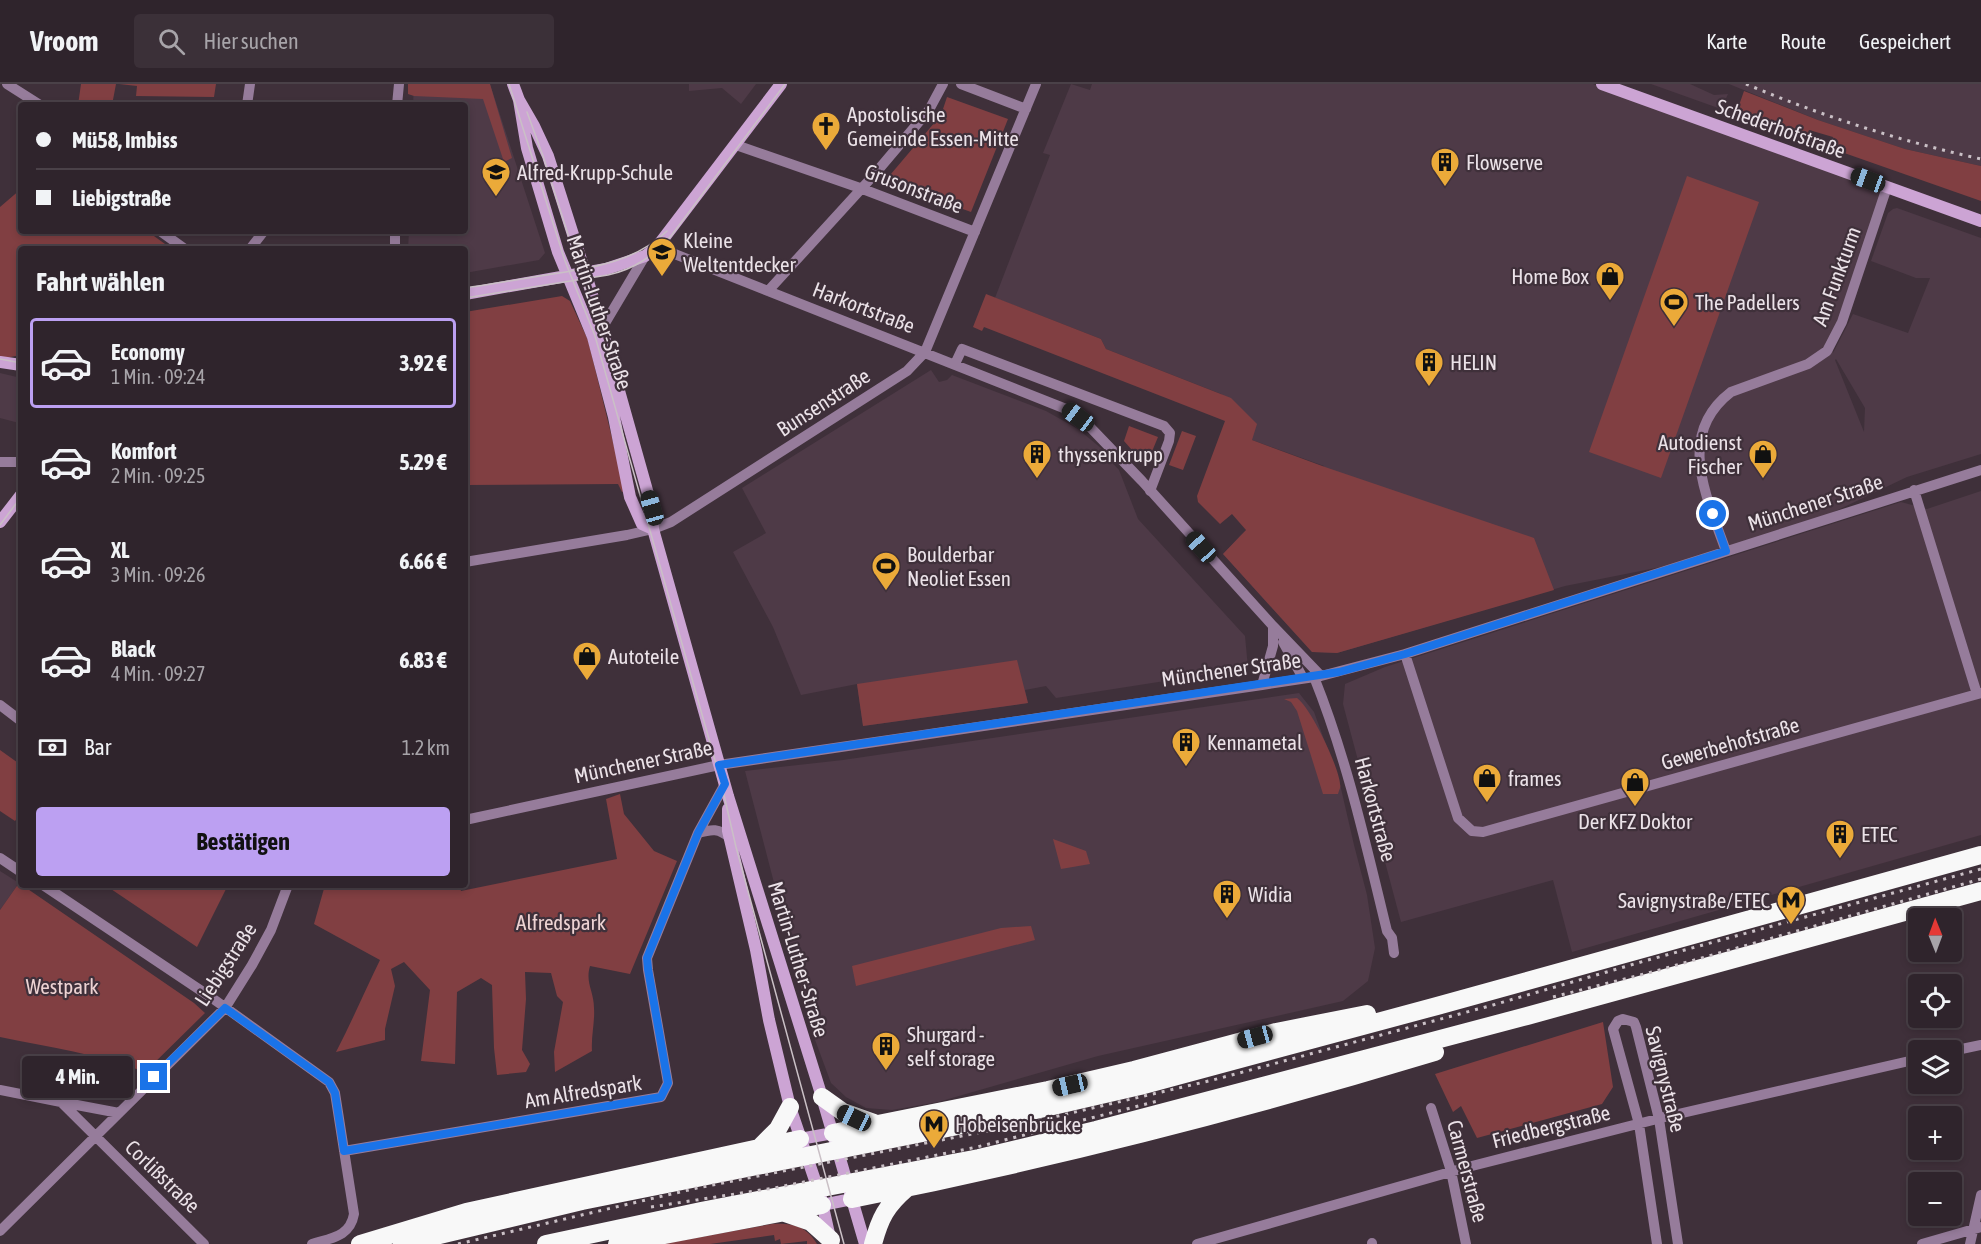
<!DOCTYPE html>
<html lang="de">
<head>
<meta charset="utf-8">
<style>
  :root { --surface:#2f242c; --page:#3b3038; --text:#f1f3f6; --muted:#a7a4a9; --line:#4a4148; --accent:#bca0f2 }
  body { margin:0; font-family:"Asap Condensed",sans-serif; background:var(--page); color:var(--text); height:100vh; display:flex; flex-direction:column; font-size:22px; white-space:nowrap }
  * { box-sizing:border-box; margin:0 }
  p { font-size:20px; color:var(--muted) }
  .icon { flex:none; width:33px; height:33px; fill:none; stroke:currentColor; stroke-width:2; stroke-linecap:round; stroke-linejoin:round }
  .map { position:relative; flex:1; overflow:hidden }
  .side { position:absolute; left:18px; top:162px; width:450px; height:642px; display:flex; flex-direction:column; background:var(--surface); border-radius:6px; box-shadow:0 3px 9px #0003,0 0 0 2px var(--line) }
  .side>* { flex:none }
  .hud { position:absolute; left:18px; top:18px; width:450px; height:132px; border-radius:6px; box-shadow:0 3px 9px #0003,0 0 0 2px var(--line); display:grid; align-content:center; height:132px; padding:0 18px; background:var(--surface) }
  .needle { width:39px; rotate:359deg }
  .tools { position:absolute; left:1908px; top:824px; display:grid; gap:12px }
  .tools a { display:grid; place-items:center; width:54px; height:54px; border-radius:6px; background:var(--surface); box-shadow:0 3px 9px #0003,0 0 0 2px var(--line); font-size:30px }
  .end { position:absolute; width:27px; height:27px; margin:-14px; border:8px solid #1a73e8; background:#fff; box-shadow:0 0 0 3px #fff }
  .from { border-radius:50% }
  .bubble { position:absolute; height:42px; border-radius:6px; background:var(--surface); box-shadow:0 3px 9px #0003,0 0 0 2px var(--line); font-size:20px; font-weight:700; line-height:42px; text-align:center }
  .car { position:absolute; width:18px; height:36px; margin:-18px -9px; border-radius:8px; box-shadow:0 0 4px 2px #0007; background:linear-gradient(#222 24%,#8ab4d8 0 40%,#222 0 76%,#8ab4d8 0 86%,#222 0) }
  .hud b { display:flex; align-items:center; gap:21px; height:57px; font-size:22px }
  .hud b+b { border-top:2px solid var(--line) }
  .hud i { width:15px; height:15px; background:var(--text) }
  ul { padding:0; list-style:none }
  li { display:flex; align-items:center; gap:18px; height:90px; margin:0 12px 9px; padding:0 6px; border:3px solid transparent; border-radius:6px }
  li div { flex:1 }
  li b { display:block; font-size:22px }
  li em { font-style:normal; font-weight:700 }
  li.active { border-color:var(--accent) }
  li>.icon { width:54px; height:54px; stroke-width:1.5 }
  h2 { padding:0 18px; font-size:27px; line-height:72px }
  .pay { display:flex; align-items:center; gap:15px; height:66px; padding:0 18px; font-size:22px }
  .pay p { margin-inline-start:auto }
  .primary-button { display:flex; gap:12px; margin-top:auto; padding:12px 18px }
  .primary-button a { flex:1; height:69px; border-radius:6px; background:var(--accent); color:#111; font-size:24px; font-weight:700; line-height:69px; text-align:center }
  header { display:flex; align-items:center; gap:36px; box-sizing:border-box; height:84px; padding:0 30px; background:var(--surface); border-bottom:2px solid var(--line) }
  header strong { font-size:28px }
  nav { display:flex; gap:33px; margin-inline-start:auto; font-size:21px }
  .search { width:420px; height:54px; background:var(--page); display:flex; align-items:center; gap:15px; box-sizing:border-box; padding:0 21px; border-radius:6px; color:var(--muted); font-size:22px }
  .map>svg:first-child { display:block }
</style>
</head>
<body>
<header>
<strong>Vroom</strong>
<div class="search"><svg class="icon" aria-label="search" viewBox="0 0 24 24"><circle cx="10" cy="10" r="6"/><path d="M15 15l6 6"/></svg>Hier suchen</div>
<nav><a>Karte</a><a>Route</a><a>Gespeichert</a></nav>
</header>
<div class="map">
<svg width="1981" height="1160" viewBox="0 0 1981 1160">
  <rect width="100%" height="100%" fill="#3f303a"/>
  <!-- built -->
  <path fill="#4e3a47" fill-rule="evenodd" d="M414,0H490L545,169L539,176L465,189V165H408L409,147H465V21H413Z
    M689,0H756L741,20L722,4L689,7Z
    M1071,0L1090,6L1092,0H1593L1882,107L1834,251L1833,269L1853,230L1908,249L1930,194H1916L1871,177L1888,129L1893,125L1897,124L1981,154V370L1907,393L1819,435L1681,479L1565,502L1337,569L1312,568L1223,470L1241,451L1324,382L1252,356L1221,310L1106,265L1101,255L995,214L1050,71L1043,69ZM1836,275L1865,324L1864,348L1835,276Z
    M1651,0H1690L1714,11L1728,10L1721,25Z
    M1729,0H1981V82L1905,65L1818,36Z
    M931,286L939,298L947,296L952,291L1046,327L1078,345L1102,365L1101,367L1119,386L1138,435L1245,552L1248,584L1056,614L1046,602L1025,606L1028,619L863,642L857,600L801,611L773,543L733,468L766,449L742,404Z
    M0,289L21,294V363H18L19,339L0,334Z
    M1981,407V751L1572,868L1553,796L1401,838L1343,620L1345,600L1385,583L1901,418L1927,425Z
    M1299,609L1314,628L1339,696L1354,761L1367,811L1375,864L1368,897L1343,917L1098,972L938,1018L892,1026L866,1024L846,1013L831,999L814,953L745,687L843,676Z
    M0,787L19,799L0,826Z"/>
  <!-- green -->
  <path fill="#813f42" d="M81,0H116L112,21H78Z
    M119,0H216L214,13L136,12L137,2Z
    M408,0H490L512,74L504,78L483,15L414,12L408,10Z
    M1744,7L1818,36L1905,65L1981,82V117L1830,64L1833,53L1809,46L1806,55L1736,30Z
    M947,13L1008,35L971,128L885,97L941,31Z
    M1687,92L1759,118L1661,394L1589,368Z
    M21,105V147H147L172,165H21V271L0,275V123Z
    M986,210L1101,255L1106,265L1231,314L1257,340L1252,356L1325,383L1534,454L1554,506L1337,569L1312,568L1223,470L1246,446L1232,430L1220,440L1198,418L1197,412L1225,337L984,243L982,247L973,243Z
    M562,212L570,217L588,256L625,407L622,408L618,400L465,401V228Z
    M1129,342L1158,353L1146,382L1124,357Z
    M1182,347L1196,352L1183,386L1169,381Z
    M1017,576L1028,619L863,642L857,600Z
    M1297,614C1311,624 1339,683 1340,700C1341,704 1339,706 1338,710H1323L1297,627L1291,618L1284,615Z
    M0,666L21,681V729L15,737L0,727Z
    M620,710L624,730L654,767L677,777L630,890L590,882C585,899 594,907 594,924C595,938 591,952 592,967L555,988L554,968L563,918L557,912L551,889L525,888L526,915L522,966L530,980L526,988L497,991L494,964L492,901L481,894L457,908L455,980L421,977L430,906L404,878L391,885L395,902L385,945V956L336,968C352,937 365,907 380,876L314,840L325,801H459L461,807L617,775L606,715Z
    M1053,755L1086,767L1090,780L1061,785Z
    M19,799L194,919L205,929L145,988C98,970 49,963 0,953V826Z
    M105,801H228L197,863Z
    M1031,842L1035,856L856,902L852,882L1001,844Z
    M1603,938L1613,1003L1602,1020L1477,1054L1461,1022L1453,1028L1435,990Z
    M772,1140C793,1139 806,1142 817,1160H807V1157L781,1160L780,1155L775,1157L774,1151L710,1160H662Z"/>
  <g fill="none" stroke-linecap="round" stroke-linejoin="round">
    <!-- street -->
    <path stroke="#967c9b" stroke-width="10" d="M7,0L40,21
      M961,0L1026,25
      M247,21L250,0
      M397,21L399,0
      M736,61L860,104L975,148
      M160,147L185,165
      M657,163L1066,325L1089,342L1142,397L1273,542L1321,592
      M250,165L264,147
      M395,165V147
      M768,207L873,92L929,26L943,0
      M601,246L645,172
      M955,280L962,265L1164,342L1170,349L1169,357L1150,407
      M0,378H21
      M1914,406L1977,610
      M1726,467C1707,413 1675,351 1731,308L1808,280L1827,267L1842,238L1887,103
      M465,478L627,451L653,445L671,438L907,287L925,268L1036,0
      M1283,558L1303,594
      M1405,570L1458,734L1472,747L1483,748L1981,609
      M1314,593C1347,675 1366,761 1387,847L1392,854L1394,869
      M1262,601L1273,562V542
      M0,621L21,637
      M465,736L719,681L1262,601L1321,592L1405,570L1981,386
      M698,749C712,745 719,744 730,754
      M0,774L21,788
      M43,801L212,914L329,998L335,1009L354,1130C350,1153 331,1154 312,1160
      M1952,967L1981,961
      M0,1006L61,1018L204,1160
      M61,1018L119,1029
      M1431,1024L1451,1087L1466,1160
      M344,1067L661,1013L668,999L648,886L647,874L698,749L725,700
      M0,1147L225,924L252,881L271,846L288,801
      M1372,1159V1160
      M1197,1160L1468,1083L1665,1033L1918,975
      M1657,1160L1639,1040L1613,945L1618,937L1623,935L1634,938L1636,943L1659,1035L1678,1160
      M1922,1160L1981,1143
      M1970,1160L1981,1111"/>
    <!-- secondary -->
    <path stroke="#cca4d4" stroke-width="12" d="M513,0L519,16L527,64L558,168L593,253L614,333L630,413L642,440L653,445
      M1602,0L1981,137
      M519,16L534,42L548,72L591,207L652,424L653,445L728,712L822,1013L865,1160
      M465,210L606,185L645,172L657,163L781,0
      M0,278L21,281
      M0,438L21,411
      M728,725V747L756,866L769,936L790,1023L821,1114L830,1154
      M800,1055L833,1049
      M822,1121L852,1115"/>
    <!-- highway -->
    <path stroke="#f8f8f8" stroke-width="18" d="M822,1013L843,1028L874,1039
      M833,1049L1048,1006L1134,986L1276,948L1367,930
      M760,1063L778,1045L790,1023
      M852,1115C1048,1076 1244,1026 1435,968
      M785,1129L811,1138L831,1156
      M360,1160L466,1128L800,1055
      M402,1160L582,1117L1027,1028L1140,1002L1437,922L1981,771
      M546,1160L701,1127L979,1074L1096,1046L1527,932L1981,807
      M617,1160L822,1121
      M873,1160C880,1134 886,1122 907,1104"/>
    <!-- tram -->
    <path stroke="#cac0c6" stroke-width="1.5" d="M509,0L565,177L595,252L720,694L736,763L844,1160
      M527,28L543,72L589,216
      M465,204C492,200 520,195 547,191C590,184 634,179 667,147
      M465,214L608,191C635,185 653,172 671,152L785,0
      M0,275L21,279
      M0,441L21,413"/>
    <!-- rail -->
    <path stroke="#cac0c6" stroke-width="3" stroke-dasharray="3 6" stroke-linecap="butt" d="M1746,0C1822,32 1900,57 1981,75
      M1553,913L1652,888L1981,795
      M651,1123L774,1104L977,1063L1158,1017
      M458,1160L697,1104L1028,1039L1213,996L1493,921L1648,876L1981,785"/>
  </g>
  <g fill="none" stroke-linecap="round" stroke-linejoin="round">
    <!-- route -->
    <path stroke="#1a73e8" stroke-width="8" d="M154,993L225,924L329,998L335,1009L344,1067L661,1013L668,999L648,885L647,874L698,749L725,700L719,681L1339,588L1405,570L1726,467L1713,430"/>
  </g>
  <!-- icons -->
  <defs>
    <g id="church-pin" transform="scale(1.5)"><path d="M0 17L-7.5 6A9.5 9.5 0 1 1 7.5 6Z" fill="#ebaa39" stroke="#3f303a"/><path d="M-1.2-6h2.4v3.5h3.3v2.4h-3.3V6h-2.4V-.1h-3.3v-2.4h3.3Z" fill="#111"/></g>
    <g id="building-pin" transform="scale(1.5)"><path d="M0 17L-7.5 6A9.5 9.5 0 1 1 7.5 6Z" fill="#ebaa39" stroke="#3f303a"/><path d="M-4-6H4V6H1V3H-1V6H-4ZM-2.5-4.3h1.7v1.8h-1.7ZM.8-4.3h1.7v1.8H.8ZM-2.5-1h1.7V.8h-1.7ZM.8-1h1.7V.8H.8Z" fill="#111"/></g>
    <g id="school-pin" transform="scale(1.5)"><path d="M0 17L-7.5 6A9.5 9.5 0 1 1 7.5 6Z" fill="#ebaa39" stroke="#3f303a"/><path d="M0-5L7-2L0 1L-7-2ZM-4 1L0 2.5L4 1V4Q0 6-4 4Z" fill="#111"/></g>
    <g id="shop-pin" transform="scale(1.5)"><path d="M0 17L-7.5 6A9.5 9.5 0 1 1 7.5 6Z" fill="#ebaa39" stroke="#3f303a"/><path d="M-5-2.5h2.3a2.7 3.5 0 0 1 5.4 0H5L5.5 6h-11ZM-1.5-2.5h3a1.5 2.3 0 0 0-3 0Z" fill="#111"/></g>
    <g id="stadium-pin" transform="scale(1.5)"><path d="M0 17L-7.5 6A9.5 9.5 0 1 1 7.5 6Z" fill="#ebaa39" stroke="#3f303a"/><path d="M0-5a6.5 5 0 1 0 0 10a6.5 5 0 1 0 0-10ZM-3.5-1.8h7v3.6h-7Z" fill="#111"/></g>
    <g id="metro-pin" transform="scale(1.5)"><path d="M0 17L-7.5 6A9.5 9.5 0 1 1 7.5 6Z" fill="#ebaa39" stroke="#3f303a"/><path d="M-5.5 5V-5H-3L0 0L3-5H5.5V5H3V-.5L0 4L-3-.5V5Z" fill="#111"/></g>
  </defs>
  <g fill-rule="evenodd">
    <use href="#church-pin" x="826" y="42"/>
    <use href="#building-pin" x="1445" y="78"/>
    <use href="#school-pin" x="496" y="88"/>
    <use href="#school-pin" x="662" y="168"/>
    <use href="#shop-pin" x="1610" y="192"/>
    <use href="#stadium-pin" x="1674" y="218"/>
    <use href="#building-pin" x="1429" y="278"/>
    <use href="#building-pin" x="1037" y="370"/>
    <use href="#shop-pin" x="1763" y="370"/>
    <use href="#stadium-pin" x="886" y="482"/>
    <use href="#shop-pin" x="587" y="572"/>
    <use href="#building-pin" x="1186" y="658"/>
    <use href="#shop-pin" x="1487" y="694"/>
    <use href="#shop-pin" x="1635" y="698"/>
    <use href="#building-pin" x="1840" y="750"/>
    <use href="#building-pin" x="1227" y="810"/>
    <use href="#metro-pin" x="1791" y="816"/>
    <use href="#building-pin" x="886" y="962"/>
    <use href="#metro-pin" x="934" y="1040"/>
  </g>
  <g text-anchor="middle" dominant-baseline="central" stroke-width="4.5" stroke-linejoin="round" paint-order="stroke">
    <!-- poi labels -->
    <g font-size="21" fill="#ebe2e8" stroke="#3f303a" text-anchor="start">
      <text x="847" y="30">Apostolische<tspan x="847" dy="24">Gemeinde Essen-Mitte</tspan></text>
      <text x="1466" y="78">Flowserve</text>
      <text x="517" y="88">Alfred-Krupp-Schule</text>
      <text x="683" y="156">Kleine<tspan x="683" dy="24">Weltentdecker</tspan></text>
      <text x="1589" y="192" text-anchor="end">Home Box</text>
      <text x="1695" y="218">The Padellers</text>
      <text x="1450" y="278">HELIN</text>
      <text x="1742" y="358" text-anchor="end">Autodienst<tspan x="1742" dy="24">Fischer</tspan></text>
      <text x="1058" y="370">thyssenkrupp</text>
      <text x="907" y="470">Boulderbar<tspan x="907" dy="24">Neoliet Essen</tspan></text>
      <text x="608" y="572">Autoteile</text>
      <text x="1207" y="658">Kennametal</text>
      <text x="1508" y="694">frames</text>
      <text x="1635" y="737" text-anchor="middle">Der KFZ Doktor</text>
      <text x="1861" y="750">ETEC</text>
      <text x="1248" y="810">Widia</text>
      <text x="1770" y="816" text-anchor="end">Savignystraße/ETEC</text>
      <text x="907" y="950">Shurgard -<tspan x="907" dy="24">self storage</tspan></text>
      <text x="955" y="1040">Hobeisenbrücke</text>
    </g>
    <!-- street labels -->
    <g font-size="21" fill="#ebe2e8" stroke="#3f303a">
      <text transform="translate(1781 44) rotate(20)">Schederhofstraße</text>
      <text transform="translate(914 104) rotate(21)">Grusonstraße</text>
      <text transform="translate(1836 192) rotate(-70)">Am Funkturm</text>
      <text transform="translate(864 223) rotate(21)">Harkortstraße</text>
      <text transform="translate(600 228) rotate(71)">Martin-Luther-Straße</text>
      <text transform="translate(823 318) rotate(-33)">Bunsenstraße</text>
      <text transform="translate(1815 418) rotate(-18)">Münchener Straße</text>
      <text transform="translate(1231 585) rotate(-8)">Münchener Straße</text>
      <text transform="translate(1730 659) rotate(-16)">Gewerbehofstraße</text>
      <text transform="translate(643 677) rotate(-12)">Münchener Straße</text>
      <text transform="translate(1376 725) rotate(75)">Harkortstraße</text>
      <text transform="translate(799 875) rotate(73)">Martin-Luther-Straße</text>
      <text transform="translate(225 880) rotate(-57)">Liebigstraße</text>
      <text transform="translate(1666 995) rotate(76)">Savignystraße</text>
      <text transform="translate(583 1007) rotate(-9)">Am Alfredspark</text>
      <text transform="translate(1551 1042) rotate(-14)">Friedbergstraße</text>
      <text transform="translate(1468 1087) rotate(75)">Carmerstraße</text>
      <text transform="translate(163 1092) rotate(44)">Corlißstraße</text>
    </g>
    <!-- park labels -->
    <g font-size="21" fill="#eed3d3" stroke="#3f303a">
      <text x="561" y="838">Alfredspark</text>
      <text x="62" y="902">Westpark</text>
    </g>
  </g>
</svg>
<div class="tools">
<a><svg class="needle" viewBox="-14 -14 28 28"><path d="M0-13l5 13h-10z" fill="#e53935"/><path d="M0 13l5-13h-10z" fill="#a7a4a9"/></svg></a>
<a><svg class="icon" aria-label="locate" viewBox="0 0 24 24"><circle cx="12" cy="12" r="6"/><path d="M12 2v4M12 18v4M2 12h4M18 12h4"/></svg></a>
<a><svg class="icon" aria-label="layers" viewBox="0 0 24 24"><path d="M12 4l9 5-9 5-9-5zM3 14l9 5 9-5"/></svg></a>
<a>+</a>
<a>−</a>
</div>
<i class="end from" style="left:1713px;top:430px"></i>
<i class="end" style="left:154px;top:993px"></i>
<div class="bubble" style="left:22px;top:972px;width:111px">4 Min.</div>
<i class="car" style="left:1868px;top:96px;rotate:290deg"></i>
<i class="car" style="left:1078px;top:333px;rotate:307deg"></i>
<i class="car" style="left:652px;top:424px;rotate:344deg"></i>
<i class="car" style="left:1201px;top:463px;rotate:318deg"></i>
<i class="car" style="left:1255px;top:953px;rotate:255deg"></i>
<i class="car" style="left:1070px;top:1001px;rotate:257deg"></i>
<i class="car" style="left:854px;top:1034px;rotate:295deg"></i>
<div class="hud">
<b><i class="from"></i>Mü58, Imbiss</b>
<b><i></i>Liebigstraße</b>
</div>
<section class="side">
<h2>Fahrt wählen</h2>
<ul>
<li class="active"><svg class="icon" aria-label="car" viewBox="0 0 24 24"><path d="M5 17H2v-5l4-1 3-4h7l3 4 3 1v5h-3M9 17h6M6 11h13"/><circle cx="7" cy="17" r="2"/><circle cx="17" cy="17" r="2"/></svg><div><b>Economy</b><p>1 Min. · 09:24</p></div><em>3.92 €</em></li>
<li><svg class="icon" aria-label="car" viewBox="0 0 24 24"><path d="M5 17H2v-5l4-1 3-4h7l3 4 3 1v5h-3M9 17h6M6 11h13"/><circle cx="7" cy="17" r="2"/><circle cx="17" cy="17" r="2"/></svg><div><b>Komfort</b><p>2 Min. · 09:25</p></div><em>5.29 €</em></li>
<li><svg class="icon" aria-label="car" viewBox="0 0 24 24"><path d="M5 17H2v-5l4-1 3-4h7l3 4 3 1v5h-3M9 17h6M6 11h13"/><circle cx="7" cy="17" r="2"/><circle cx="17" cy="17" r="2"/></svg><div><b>XL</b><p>3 Min. · 09:26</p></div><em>6.66 €</em></li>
<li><svg class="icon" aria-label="car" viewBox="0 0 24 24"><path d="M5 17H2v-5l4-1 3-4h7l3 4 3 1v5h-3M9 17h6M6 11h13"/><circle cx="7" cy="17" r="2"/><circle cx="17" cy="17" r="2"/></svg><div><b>Black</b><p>4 Min. · 09:27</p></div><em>6.83 €</em></li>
</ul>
<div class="pay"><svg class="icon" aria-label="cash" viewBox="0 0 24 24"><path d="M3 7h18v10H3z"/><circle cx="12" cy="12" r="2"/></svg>Bar<p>1.2 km</p></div>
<div class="primary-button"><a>Bestätigen</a></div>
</section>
</div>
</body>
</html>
